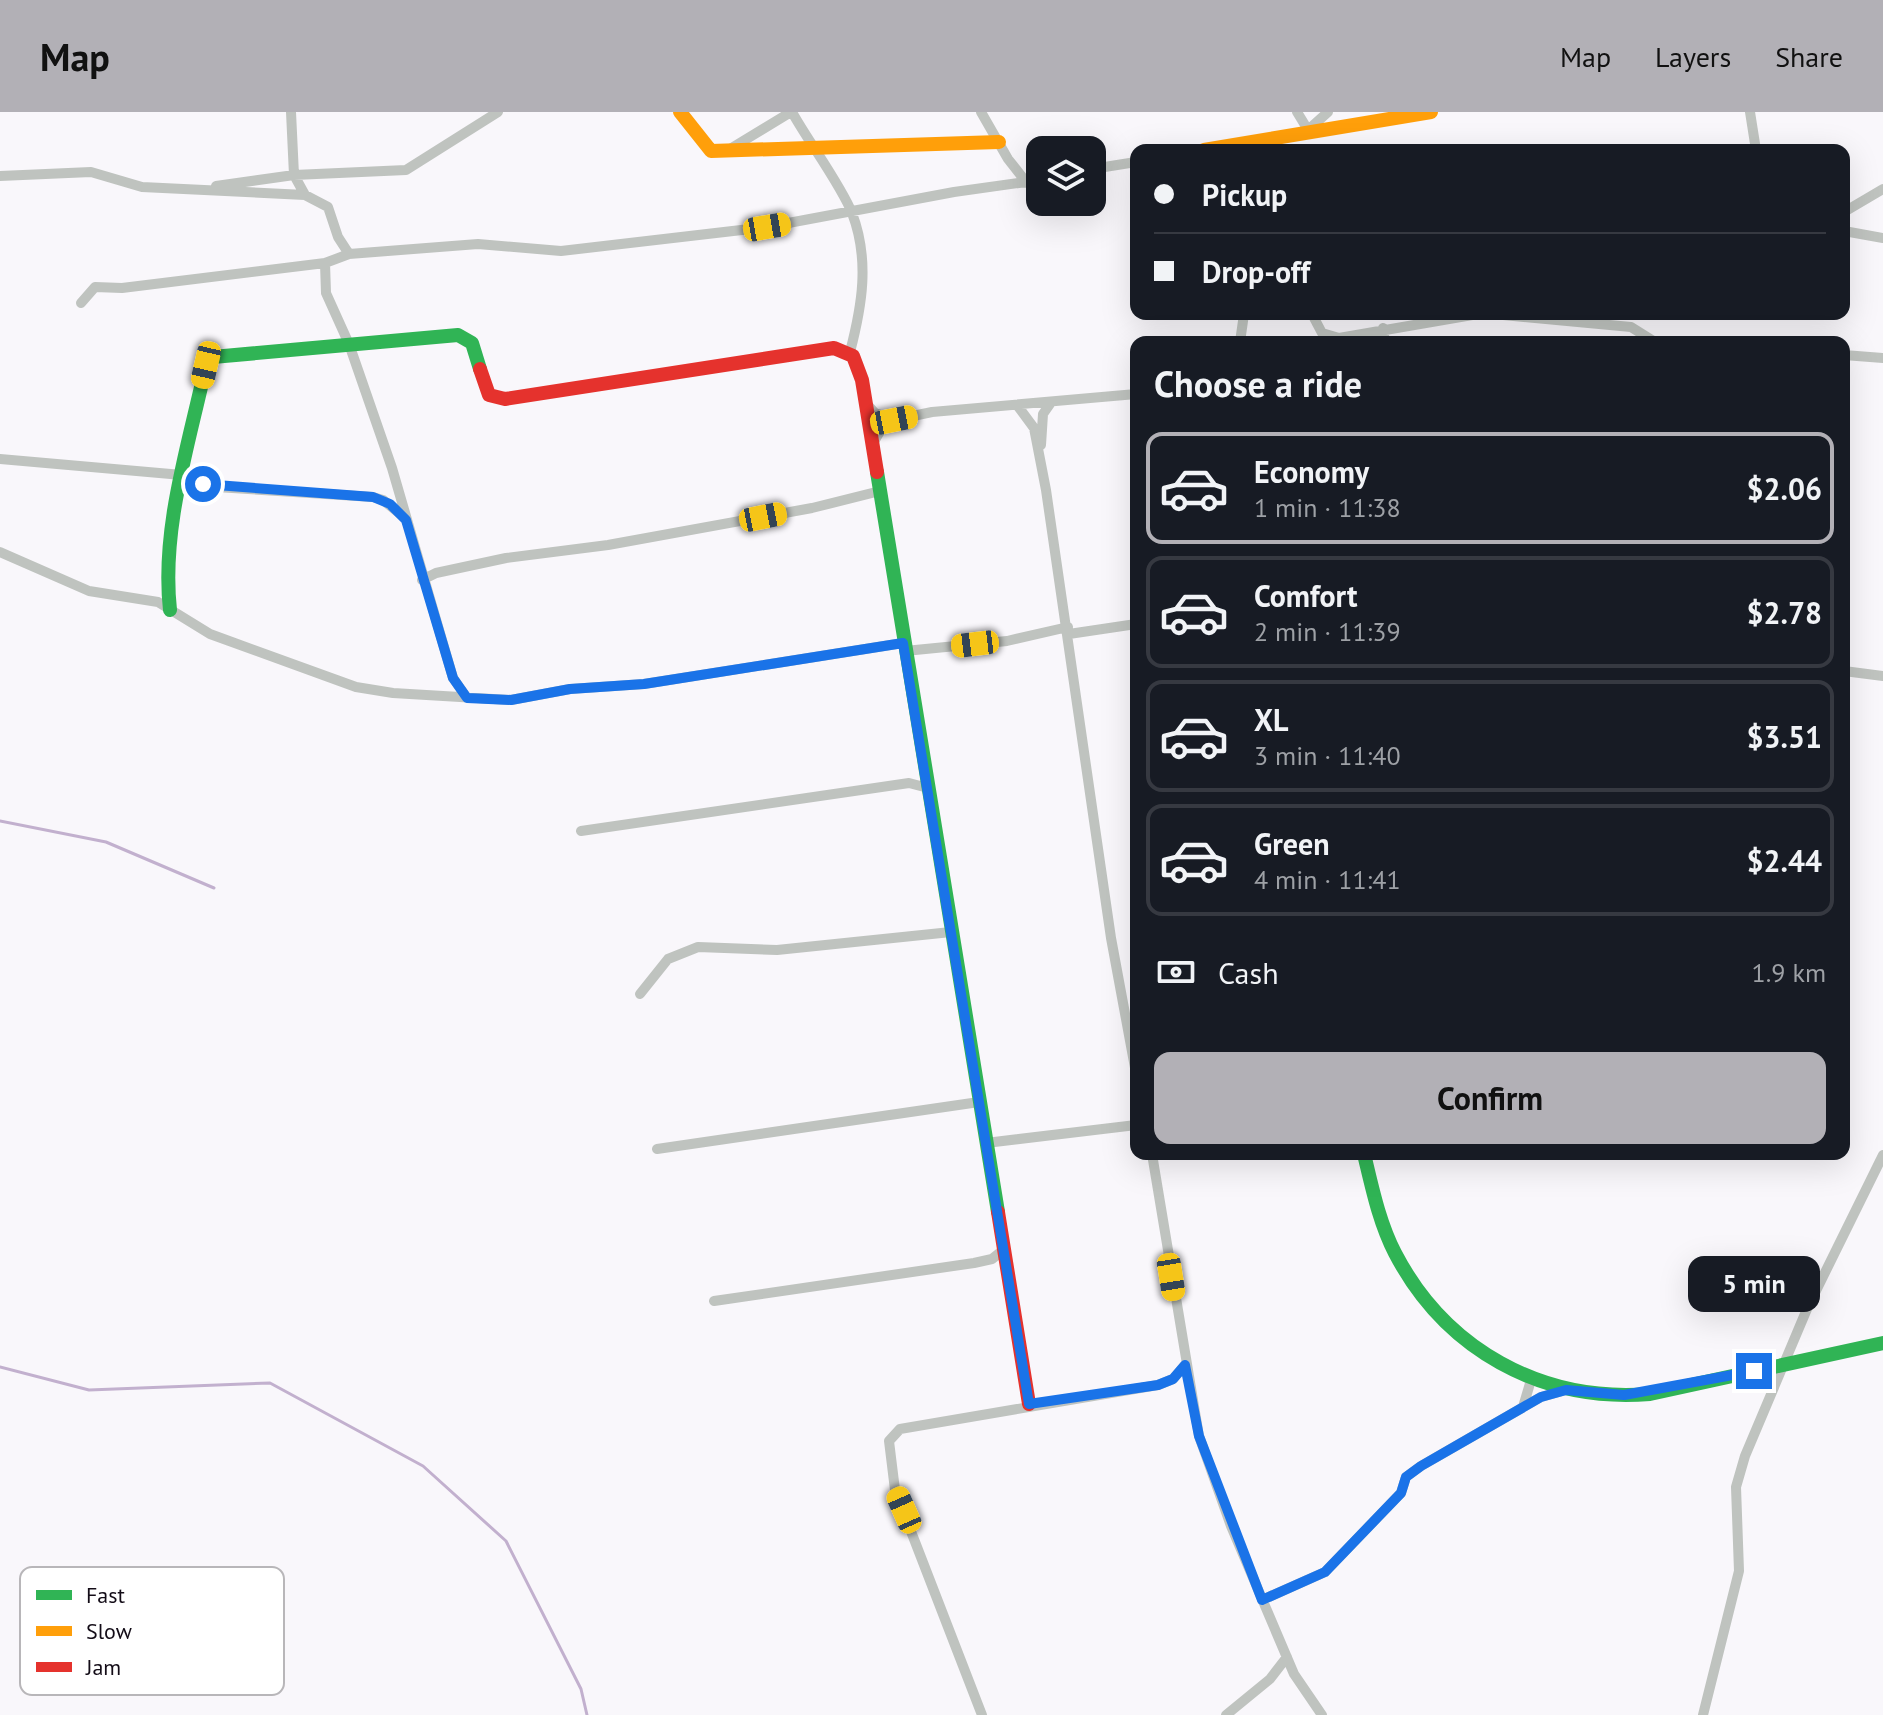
<!DOCTYPE html>
<html lang="en">
<head>
<meta charset="utf-8">
<style>
  :root { --surface:#171b24; --page:#242831; --text:#f1f3f6; --muted:#9ea1a6; --line:#363941; --accent:#b2b0b6 }
  body { margin:0; font-family:"PT Sans",sans-serif; background:var(--page); color:var(--text); height:100vh; display:flex; flex-direction:column; font-size:30px; white-space:nowrap }
  * { box-sizing:border-box; margin:0 }
  p { font-size:26px; color:var(--muted) }
  .icon { flex:none; width:44px; height:44px; fill:none; stroke:currentColor; stroke-width:2; stroke-linecap:round; stroke-linejoin:round }
  .map { position:relative; flex:1; overflow:hidden }
  .details { position:absolute; left:1130px; top:224px; width:720px; height:824px; display:flex; flex-direction:column; background:var(--surface); border-radius:16px; box-shadow:0 8px 32px #0002 }
  .details>* { flex:none }
  .top-card { position:absolute; left:1130px; top:32px; width:720px; height:176px; border-radius:16px; box-shadow:0 8px 32px #0002; display:grid; align-content:center; height:176px; padding:0 24px; background:var(--surface) }
  .controls { position:absolute; left:1026px; top:24px; display:grid; gap:16px }
  .controls a { display:grid; place-items:center; width:80px; height:80px; border-radius:16px; background:var(--surface); box-shadow:0 8px 32px #0002; font-size:40px }
  .end { position:absolute; width:36px; height:36px; margin:-18px; border:10px solid #1a73e8; background:#fff; box-shadow:0 0 0 4px #fff }
  .from { border-radius:50% }
  .bubble { position:absolute; height:56px; border-radius:16px; background:var(--surface); box-shadow:0 8px 32px #0002; font-size:26px; font-weight:700; line-height:56px; text-align:center }
  .car { position:absolute; width:24px; height:48px; margin:-24px -12px; border-radius:10px; box-shadow:0 0 6px 2px #0007; background:linear-gradient(#f5c518 24%,#345 0 40%,#f5c518 0 76%,#345 0 86%,#f5c518 0) }
  .top-card b { display:flex; align-items:center; gap:28px; height:76px; font-size:30px }
  .top-card b+b { border-top:2px solid var(--line) }
  .top-card i { width:20px; height:20px; background:var(--text) }
  ul { padding:0; list-style:none }
  li { display:flex; align-items:center; gap:24px; height:112px; margin:0 16px 12px; padding:0 8px; border:4px solid var(--line); border-radius:16px }
  li div { flex:1 }
  li b { display:block; font-size:30px }
  li em { font-style:normal; font-weight:700 }
  li.on { border-color:var(--accent) }
  li>.icon { width:72px; height:72px; stroke-width:1.5 }
  h2 { padding:0 24px; font-size:36px; line-height:96px }
  .pay { display:flex; align-items:center; gap:20px; height:88px; padding:0 24px; font-size:30px }
  .pay p { margin-inline-start:auto }
  .action { display:flex; gap:16px; margin-top:auto; padding:16px 24px }
  .action a { flex:1; height:92px; border-radius:16px; background:var(--accent); color:#111; font-size:32px; font-weight:700; line-height:92px; text-align:center }
  header { display:flex; align-items:center; gap:48px; box-sizing:border-box; height:112px; padding:0 40px; background:var(--accent); color:#111 }
  header strong { font-size:38px }
  nav { display:flex; gap:44px; margin-inline-start:auto; font-size:28px }
  .map>svg:first-child { display:block }
</style>
</head>
<body>
<header>
<strong>Map</strong>
<nav><a>Map</a><a>Layers</a><a>Share</a></nav>
</header>
<div class="map">
<svg width="1883" height="1603" viewBox="0 0 1883 1603">
  <rect width="100%" height="100%" fill="#f9f7fb"/>
  <g fill="none" stroke-linecap="round" stroke-linejoin="round">
    <!-- stream -->
    <path stroke="#c2b0ce" stroke-width="3" d="M0,709L106,730L214,776
      M0,1255L89,1278L270,1271L423,1354L506,1429L581,1577L587,1603"/>
    <!-- street -->
    <path stroke="#bfc3bf" stroke-width="10" d="M291,0L294,63L305,83
      M792,0C808,29 841,73 852,101C870,148 862,194 850,240
      M981,0L1008,47L1027,71
      M1297,0L1308,18L1328,0
      M1750,0L1756,38
      M730,37L791,0
      M1092,57L1136,50
      M0,64L91,60L142,75L305,83L328,95L338,125L349,142L478,132L561,139L767,115L954,80L1040,68
      M216,74L294,63L406,58L498,0
      M1844,100L1883,77
      M1844,119L1883,126
      M349,142L325,151L326,181L349,232L392,356L453,566L467,586
      M81,191L95,175L122,176L325,151
      M1312,202L1322,221L1339,226L1478,202
      M1493,202L1631,215L1655,230
      M1383,216L1385,230
      M1240,230L1244,202
      M1844,243L1883,246
      M866,291L875,301L894,308
      M1017,293L1034,316L1046,378L1111,826L1136,961
      M872,333L882,316L894,308L932,300L1136,282
      M1041,333L1043,302L1050,292
      M0,347L182,363L216,375L373,385L383,388L404,405
      M0,440L89,479L158,490L210,522L356,575L393,581L511,588L570,577L644,572L903,531
      M422,468L436,461L506,446L608,433L812,396L880,379
      M1069,522L1136,512
      M905,539L1007,529L1068,515
      M1844,559L1883,564
      M581,719L909,671L928,676
      M640,882L668,847L698,835L777,838L951,820
      M986,1031L1136,1013
      M657,1037L979,990
      M1152,1042L1199,1324L1231,1414L1294,1562L1322,1603
      M714,1189L974,1151L992,1147L1002,1139
      M1523,1295L1531,1268
      M1262,1488L1325,1460L1401,1381L1406,1365L1421,1354L1541,1285L1566,1278
      M982,1603L895,1378L889,1329L900,1317L1158,1273L1173,1267L1185,1253
      M1226,1603L1270,1567L1287,1545
      M1703,1603L1739,1459L1736,1375L1745,1344L1807,1197L1883,1043"/>
    <!-- fast -->
    <path stroke="#30b455" stroke-width="14" d="M877,360L998,1100
      M170,498C161,417 189,332 206,253L213,245L458,223L472,231L480,257
      M1364,1042C1372,1075 1379,1110 1395,1141C1445,1237 1541,1291 1650,1282L1883,1231"/>
    <!-- slow -->
    <path stroke="#ff9f0a" stroke-width="14" d="M680,0L711,39L999,30
      M1204,38L1431,0"/>
    <!-- jam -->
    <path stroke="#e5322d" stroke-width="14" d="M480,257L489,283L505,287L834,236L853,244L862,268L877,360
      M998,1100L1029,1292"/>
  </g>
  <g fill="none" stroke-linecap="round" stroke-linejoin="round">
    <!-- route -->
    <path stroke="#1a73e8" stroke-width="10" d="M203,372L373,385L390,392L406,408L453,566L467,586L511,588L570,577L644,572L903,531L1029,1292L1158,1273L1173,1267L1185,1253L1199,1324L1262,1488L1325,1460L1401,1381L1406,1365L1421,1354L1541,1285L1566,1278L1624,1283L1754,1259"/>
  </g>
  <!-- legend -->
  <rect x="20" y="1455" width="264" height="128" rx="12" fill="#fff" stroke="#b8b6b9" stroke-width="2"/>
  <rect x="36" y="1478" width="36" height="10" fill="#30b455"/>
  <rect x="36" y="1514" width="36" height="10" fill="#ff9f0a"/>
  <rect x="36" y="1550" width="36" height="10" fill="#e5322d"/>
  <g font-size="22" fill="#130c17">
    <text x="86" y="1491">Fast</text>
    <text x="86" y="1527">Slow</text>
    <text x="86" y="1563">Jam</text>
  </g>
</svg>
<div class="controls">
<a><svg class="icon" aria-label="layers" viewBox="0 0 24 24"><path d="M12 4l9 5-9 5-9-5zM3 14l9 5 9-5"/></svg></a>
</div>
<i class="end from" style="left:203px;top:372px"></i>
<i class="end" style="left:1754px;top:1259px"></i>
<div class="bubble" style="left:1688px;top:1144px;width:132px">5 min</div>
<i class="car" style="left:767px;top:115px;rotate:80deg"></i>
<i class="car" style="left:206px;top:253px;rotate:193deg"></i>
<i class="car" style="left:894px;top:308px;rotate:79deg"></i>
<i class="car" style="left:763px;top:405px;rotate:79deg"></i>
<i class="car" style="left:975px;top:532px;rotate:263deg"></i>
<i class="car" style="left:1171px;top:1165px;rotate:171deg"></i>
<i class="car" style="left:904px;top:1398px;rotate:336deg"></i>
<div class="top-card">
<b><i class="from"></i>Pickup</b>
<b><i></i>Drop-off</b>
</div>
<section class="details">
<h2>Choose a ride</h2>
<ul>
<li class="on"><svg class="icon" aria-label="car" viewBox="0 0 24 24"><path d="M5 17H2v-5l4-1 3-4h7l3 4 3 1v5h-3M9 17h6M6 11h13"/><circle cx="7" cy="17" r="2"/><circle cx="17" cy="17" r="2"/></svg><div><b>Economy</b><p>1 min · 11:38</p></div><em>$2.06</em></li>
<li><svg class="icon" aria-label="car" viewBox="0 0 24 24"><path d="M5 17H2v-5l4-1 3-4h7l3 4 3 1v5h-3M9 17h6M6 11h13"/><circle cx="7" cy="17" r="2"/><circle cx="17" cy="17" r="2"/></svg><div><b>Comfort</b><p>2 min · 11:39</p></div><em>$2.78</em></li>
<li><svg class="icon" aria-label="car" viewBox="0 0 24 24"><path d="M5 17H2v-5l4-1 3-4h7l3 4 3 1v5h-3M9 17h6M6 11h13"/><circle cx="7" cy="17" r="2"/><circle cx="17" cy="17" r="2"/></svg><div><b>XL</b><p>3 min · 11:40</p></div><em>$3.51</em></li>
<li><svg class="icon" aria-label="car" viewBox="0 0 24 24"><path d="M5 17H2v-5l4-1 3-4h7l3 4 3 1v5h-3M9 17h6M6 11h13"/><circle cx="7" cy="17" r="2"/><circle cx="17" cy="17" r="2"/></svg><div><b>Green</b><p>4 min · 11:41</p></div><em>$2.44</em></li>
</ul>
<div class="pay"><svg class="icon" aria-label="cash" viewBox="0 0 24 24"><path d="M3 7h18v10H3z"/><circle cx="12" cy="12" r="2"/></svg>Cash<p>1.9 km</p></div>
<div class="action"><a>Confirm</a></div>
</section>
</div>
</body>
</html>
